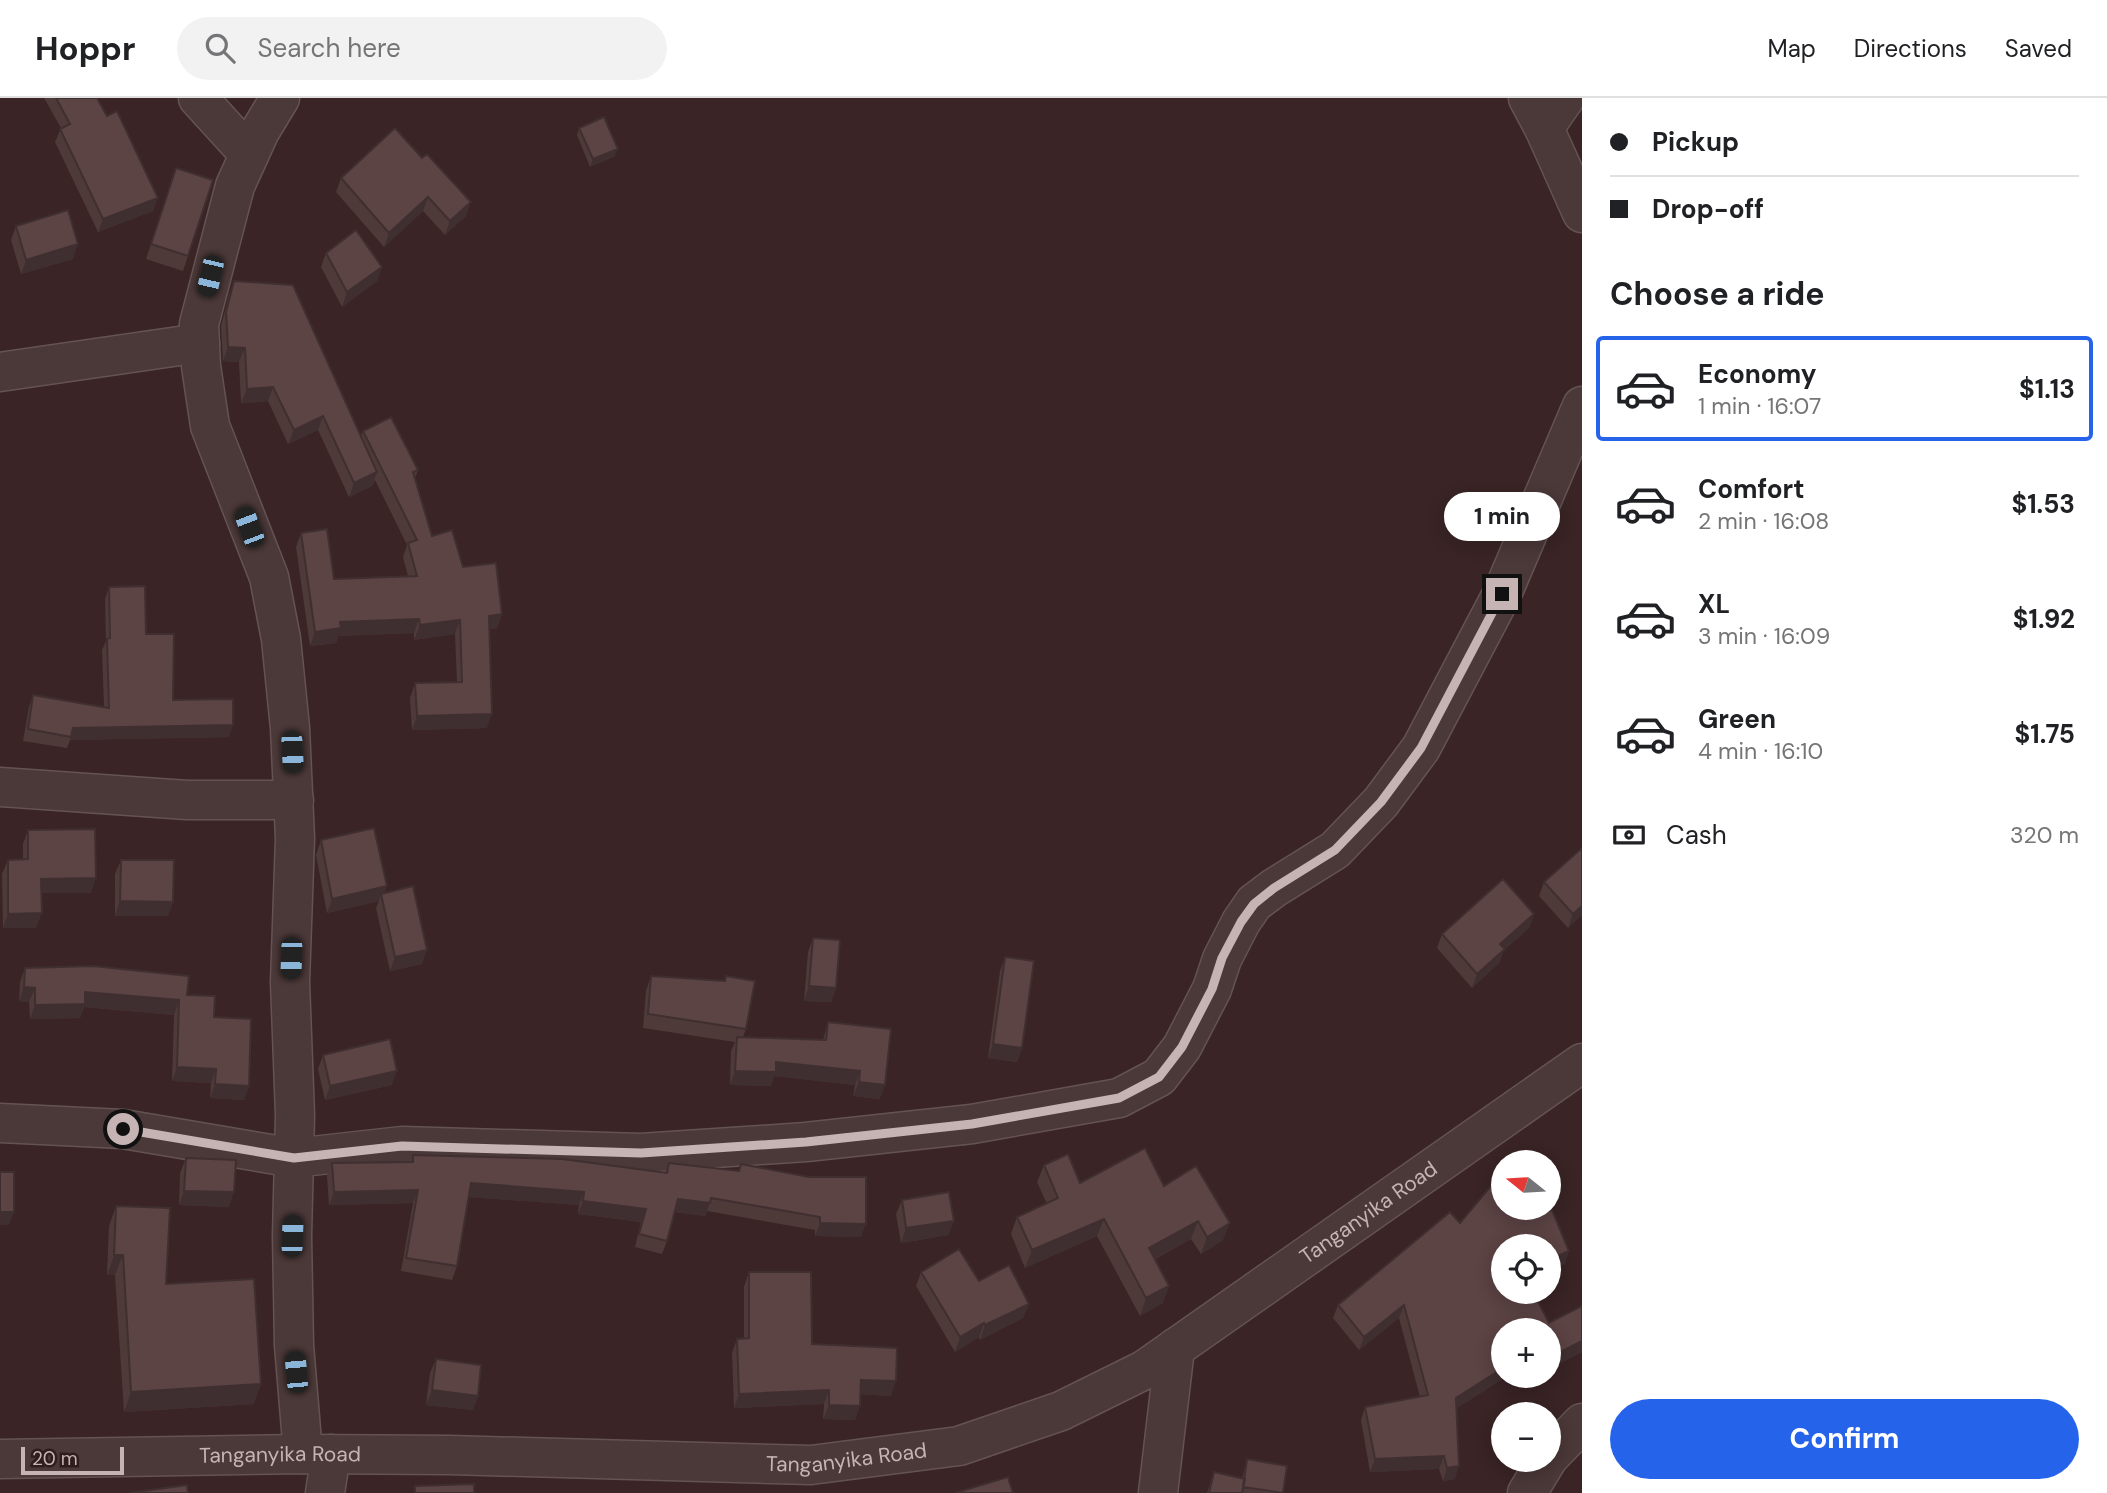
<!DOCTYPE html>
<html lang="en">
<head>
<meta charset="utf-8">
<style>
  :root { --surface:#fff; --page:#f2f2f2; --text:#202124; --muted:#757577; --line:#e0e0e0; --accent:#2563eb }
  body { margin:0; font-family:"DM Sans",sans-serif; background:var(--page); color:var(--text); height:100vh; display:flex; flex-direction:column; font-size:26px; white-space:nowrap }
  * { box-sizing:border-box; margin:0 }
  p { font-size:23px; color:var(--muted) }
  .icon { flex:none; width:38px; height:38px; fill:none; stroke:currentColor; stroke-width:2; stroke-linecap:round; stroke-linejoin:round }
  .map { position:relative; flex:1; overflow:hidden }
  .details { display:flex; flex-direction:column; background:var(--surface); width:525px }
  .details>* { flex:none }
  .banner { display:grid; align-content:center; height:154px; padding:0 28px; background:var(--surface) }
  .needle { width:46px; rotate:288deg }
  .tools { position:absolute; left:1491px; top:1052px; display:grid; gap:14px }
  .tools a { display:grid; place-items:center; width:70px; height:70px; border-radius:50%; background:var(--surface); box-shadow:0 4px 18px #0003; font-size:35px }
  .scale { position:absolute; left:21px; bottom:18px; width:103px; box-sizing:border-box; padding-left:7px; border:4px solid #c6b3b3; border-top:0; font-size:19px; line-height:24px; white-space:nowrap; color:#c6b3b3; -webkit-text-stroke:5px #2f1d1d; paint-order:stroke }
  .end { position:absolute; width:32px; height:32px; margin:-16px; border:9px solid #c6b3b3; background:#111; box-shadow:0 0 0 4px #111 }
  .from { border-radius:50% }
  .bubble { position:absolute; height:49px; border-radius:24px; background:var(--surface); box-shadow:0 4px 18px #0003; font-size:23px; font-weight:700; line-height:49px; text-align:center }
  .car { position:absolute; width:21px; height:42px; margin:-21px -10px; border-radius:9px; box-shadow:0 0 5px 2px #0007; background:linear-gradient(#222 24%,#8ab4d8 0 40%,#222 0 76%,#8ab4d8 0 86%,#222 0) }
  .banner b { display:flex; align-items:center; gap:24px; height:66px; font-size:26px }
  .banner b+b { border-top:2px solid var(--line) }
  .banner i { width:18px; height:18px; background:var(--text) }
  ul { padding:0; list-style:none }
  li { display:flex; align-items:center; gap:21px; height:105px; margin:0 14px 10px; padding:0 14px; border:4px solid transparent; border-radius:7px }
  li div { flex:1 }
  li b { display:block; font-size:26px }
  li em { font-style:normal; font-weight:700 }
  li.current { border-color:var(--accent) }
  li>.icon { width:63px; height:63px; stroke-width:1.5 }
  h2 { padding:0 28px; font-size:32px; line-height:84px }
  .pay { display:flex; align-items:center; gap:18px; height:77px; padding:0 28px; font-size:26px }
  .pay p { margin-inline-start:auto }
  .button { display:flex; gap:14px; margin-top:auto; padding:14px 28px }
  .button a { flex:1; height:80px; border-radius:42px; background:var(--accent); color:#fff; font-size:28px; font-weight:700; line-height:80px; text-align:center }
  header { display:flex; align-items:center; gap:42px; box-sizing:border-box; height:98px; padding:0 35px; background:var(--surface); border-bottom:2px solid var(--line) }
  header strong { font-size:33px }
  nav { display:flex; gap:38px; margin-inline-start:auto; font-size:24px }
  .search { width:490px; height:63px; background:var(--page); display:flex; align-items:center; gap:18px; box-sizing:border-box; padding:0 24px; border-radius:38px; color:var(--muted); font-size:26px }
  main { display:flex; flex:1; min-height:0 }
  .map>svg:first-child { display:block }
</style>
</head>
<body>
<header>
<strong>Hoppr</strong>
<div class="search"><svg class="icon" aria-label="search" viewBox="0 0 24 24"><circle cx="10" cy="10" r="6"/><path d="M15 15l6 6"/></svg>Search here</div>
<nav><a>Map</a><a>Directions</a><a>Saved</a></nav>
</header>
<main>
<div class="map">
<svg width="1582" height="1395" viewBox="0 0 1582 1395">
  <rect width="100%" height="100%" fill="#3a2425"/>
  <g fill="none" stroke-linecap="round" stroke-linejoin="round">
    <!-- minor casing -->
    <g stroke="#655353" stroke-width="41">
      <g id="minor">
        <path d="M198,0L249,56"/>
        <path d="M280,0L260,33L235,88L199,226L201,268L210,328L269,479L281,541L290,630L295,740L290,884L295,1017L292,1138L294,1247L303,1356"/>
        <path d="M1528,0L1544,30L1582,115"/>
        <path d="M1544,30L1565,0"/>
        <path d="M0,274L200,245"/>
        <path d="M0,689L187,702H294"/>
        <path d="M0,1025L123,1031L294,1060L402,1048L641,1055L806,1044L972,1026L1119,1000L1159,979L1182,949L1212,891L1222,861L1241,824L1254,805L1274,790L1335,752L1381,704L1421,650L1502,496L1582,308"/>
        <path d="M1549,1359L1582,1325"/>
        <path id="s1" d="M0,1361L303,1356L450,1357L811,1367L959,1348L1061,1313L1144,1272L1582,965"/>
        <path d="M325,1395L331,1356"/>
        <path d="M1158,1395L1175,1250"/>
        <path d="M1527,1395L1547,1362"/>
      </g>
    </g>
    <!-- minor -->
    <use href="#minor" stroke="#4b3838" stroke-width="38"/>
  </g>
  <!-- wall -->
  <path fill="#4f3a3a" d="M44,0H97L153,113L98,134L55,44L61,30Z
    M395,30L466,118L445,137L423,113L384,149L336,94L341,80Z
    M579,30L615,58L590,69L577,37Z
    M176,70L188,158L183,173L146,161Z
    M16,128L73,161L21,176L11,142Z
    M326,155L382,169L377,183L342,209L321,169Z
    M234,183L361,338L363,333L418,372L415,380L432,438L463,469L502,516L497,530L490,531L487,630L412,632L410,600L415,585L457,584L455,536L414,542V535L338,538L336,545L310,548L296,449L301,435L334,481L408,478L403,459L407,447L375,382L372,388L349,399L318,332L288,346L268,303L241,305L239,264L223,263L221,228L229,197Z
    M109,489L146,536L173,602L229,639L70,642L67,650L23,643L29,609L33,597L104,609L102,552L106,543L105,501Z
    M28,732L91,795H41L36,830H3L2,776L8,762H23V746Z
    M321,742L385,795L422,866L390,873L376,810L379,803L327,815L316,757Z
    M121,762L173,804L168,818H115V776Z
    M1544,784L1582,817L1568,830L1539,798Z
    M1534,816L1529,830L1504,852L1499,865L1472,890L1437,850L1442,836Z
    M813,840L836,890L831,904L804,903L808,854Z
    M1005,859L1022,950L1017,964L988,960L1000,873Z
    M25,870L187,897L214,919L249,988L244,1002L210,1000L211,985L172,983L174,917L84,909L80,920L30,921L29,904L19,903L20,884Z
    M651,878L724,883L726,878L746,931L743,939L823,942L828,924L880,1001L853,998L855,987L774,978L771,988L730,987L731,953L735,944L643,930L646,893Z
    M323,957L392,987L325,1002L318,971Z
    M413,1057L665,1075L669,1065L738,1073L741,1066L861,1139L815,1138V1132L707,1113L705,1118L675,1114L667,1143L662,1156L635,1149L641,1124L578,1116L579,1107L469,1099L457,1168L452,1182L401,1173L413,1105L329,1107L327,1078L332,1065L411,1064Z
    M186,1060L229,1109L179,1107L180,1075Z
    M1044,1067L1080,1085L1164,1088L1223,1142L1201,1156L1191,1141L1155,1161L1163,1205L1140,1218L1097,1138L1025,1170L1011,1136L1017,1119L1047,1106L1037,1084Z
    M902,1102L954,1123L948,1137L901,1145L896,1116Z
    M116,1108L166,1186L254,1306L124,1314L115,1177H107L109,1128Z
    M1460,1125L1565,1166L1503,1148L1549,1225L1582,1254L1549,1271V1232H1503L1507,1278L1457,1310L1455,1381L1443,1383L1439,1371L1370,1374L1361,1322L1365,1309L1420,1299L1399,1220L1359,1252L1333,1220L1338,1207Z
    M749,1174L812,1246L891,1298L861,1296L855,1322L823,1321L824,1306L734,1310L732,1255L737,1241L744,1240V1189Z
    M921,1174L979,1183L1029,1206L1023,1220L980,1242L979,1239L955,1254L916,1188Z
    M436,1261L478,1298L473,1312L426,1307L430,1275Z
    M1513,1278H1537L1517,1287Z
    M1247,1361L1283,1395H1207L1214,1374L1242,1381Z"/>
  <!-- shaded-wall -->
  <path fill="#402f30" d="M618,51L615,58L590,69L593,61Z
    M428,99L423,113L384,149L389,135Z
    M158,100L153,113L98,134L103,121Z
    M471,104L466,118L445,137L450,123Z
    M78,146L73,161L21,176L26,162Z
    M382,169L377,183L342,209L347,194Z
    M228,249L245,250L239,264L223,263Z
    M273,289L268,303L241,305L247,291Z
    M323,318L318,332L288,346L294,332Z
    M377,374L372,388L349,399L354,385Z
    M502,516L497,530L484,532L489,518Z
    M419,521L414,535L338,538L336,545L310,548L315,534L340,524Z
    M460,522L455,536L414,542L420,527Z
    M492,616L487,630L412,632L417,618Z
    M233,627L229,639L70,642L73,630Z
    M96,780L91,795H36L41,781Z
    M387,788L383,801L381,796L379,803L327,815L332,801Z
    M120,803L173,804L168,818H115Z
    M1582,808V817L1568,830L1573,816Z
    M42,815L36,830H3L8,816Z
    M1534,816L1529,830L1504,852L1499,865L1472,890L1477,876L1500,846Z
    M427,852L422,866L390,873L395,859Z
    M809,888L836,890L831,904L804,903Z
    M24,889L35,890L29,904L19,903Z
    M85,894L179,902L174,917L84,909L80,920L30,921L35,907Z
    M993,946L1022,950L1017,964L988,960Z
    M776,964L860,973L855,987L774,978L771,988L730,987L735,973Z
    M177,969L216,971L211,985L172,983Z
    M397,973L392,987L325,1002L330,988Z
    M859,984L885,987L880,1001L853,998Z
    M215,986L249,988L244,1002L210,1000Z
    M471,1085L584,1094L579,1107L466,1099Z
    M418,1092L413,1105L329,1107L334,1094Z
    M184,1093L234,1094L229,1109L179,1107Z
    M678,1101L710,1105L705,1118L673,1114Z
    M583,1103L646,1111L641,1124L578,1116Z
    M0,1114H14L9,1127H0Z
    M1104,1121L1097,1138L1025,1170L1032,1152Z
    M954,1123L948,1137L901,1145L906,1130Z
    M1198,1123L1191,1141L1142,1167L1149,1150Z
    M820,1125L866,1126L861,1139L815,1138Z
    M1230,1125L1223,1142L1201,1156L1207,1139Z
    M1569,1153L1565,1166L1549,1173V1162Z
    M114,1157H123L115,1177H107Z
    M1169,1188L1163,1205L1140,1218L1146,1200Z
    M1029,1206L1023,1220L980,1242L985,1227Z
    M1404,1207L1399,1220L1359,1252L1364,1239Z
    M984,1225L979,1239L955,1254L960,1239Z
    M1582,1243V1254L1549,1271V1260Z
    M1503,1270V1278H1507L1451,1314L1456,1300Z
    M1521,1278H1537L1517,1287Z
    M861,1282L896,1283L891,1298L856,1296Z
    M261,1286L254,1306L124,1314L131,1294Z
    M432,1292L478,1298L473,1312L426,1307Z
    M829,1292L824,1306L734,1310L739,1296Z
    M829,1307L860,1308L855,1322L823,1321Z
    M1444,1358L1439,1371L1370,1374L1375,1361Z
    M1459,1368L1455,1381L1443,1383L1447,1370Z"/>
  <!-- building -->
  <path fill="#5c4344" stroke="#402f30" stroke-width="2" d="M56,0H97L107,18L117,13L158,100L103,121L60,31L70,26Z
    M604,19L618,51L593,61L579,30Z
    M395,30L422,60L427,56L471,104L450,123L428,99L389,135L341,80Z
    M176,70L213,82L188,158L151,146Z
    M68,112L78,146L26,162L16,128Z
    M356,132L382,169L347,194L326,155Z
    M234,183L293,187L377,374L354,385L323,318L294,332L273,289L247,291L245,250L228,249L226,214Z
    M391,319L418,372L413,374L432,438L452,432L463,469L496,465L502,516L489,518L492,616L417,618L415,585L462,584L460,522L420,527L419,521L340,524L341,530L315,534L301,435L327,431L334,481L417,478L408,445L417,442L363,333Z
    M145,488L146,536H174L173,602L233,601V627L73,630L71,639L28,631L33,597L109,610L107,541L110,540L109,489Z
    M374,730L387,788L332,801L321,742Z
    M95,731L96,780L41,781L42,815L8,816V762L28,761V732Z
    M1582,750V808L1573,816L1544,784Z
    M121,762H174L173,804L120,803Z
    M1503,781L1534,816L1500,846L1505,851L1477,876L1442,836Z
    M413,788L427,852L395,859L381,796Z
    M813,840L840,842L836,890L809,888Z
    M1005,859L1034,863L1022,950L993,946Z
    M93,868L189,878L187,897L215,898L214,919L251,921L249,988L215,986L216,971L177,969L179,902L85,894V906L35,907V890L24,889L25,870Z
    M651,878L725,883L726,878L755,883L746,931L648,916Z
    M828,924L891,931L885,987L859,984L860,973L776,964V974L735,973L737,939L826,942Z
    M390,941L397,973L330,988L323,957Z
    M1145,1050L1164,1088L1196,1068L1230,1125L1207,1139L1198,1123L1149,1150L1169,1188L1146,1200L1104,1121L1032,1152L1017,1119L1058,1100L1044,1067L1068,1056L1080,1085Z
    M413,1057L562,1061L667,1075L669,1065L739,1073L741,1066L809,1079H866V1126L820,1125V1119L711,1100L710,1105L678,1101L667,1143L639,1136L646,1111L583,1103L584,1094L471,1085L457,1168L406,1160L418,1092L334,1094L332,1065L413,1064Z
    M186,1060L236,1062L234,1094L184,1093Z
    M0,1074H14V1114H0Z
    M1500,1077L1503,1079V1110H1540L1545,1114L1552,1112L1569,1153L1549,1162V1148H1503V1194H1533L1549,1225L1582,1208V1243L1549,1260V1232H1503V1270L1456,1300L1459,1368L1447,1370L1444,1358L1375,1361L1365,1309L1428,1297L1404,1207L1364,1239L1338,1207L1450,1114L1460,1125Z
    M949,1094L954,1123L906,1130L902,1102Z
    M116,1108L170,1110L166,1186L254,1181L261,1286L131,1294L123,1157H114Z
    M959,1151L979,1183L1009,1167L1029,1206L985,1227L984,1225L960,1239L921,1174Z
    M749,1174H811L812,1246L897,1250L896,1283L861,1282L860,1308L829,1307V1292L739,1296L737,1241L749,1240Z
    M436,1261L481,1267L478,1298L432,1292Z
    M1247,1361L1287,1368L1283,1395L1243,1389Z
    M1214,1374L1245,1381L1242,1395H1209Z
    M1008,1379L1013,1395H955Z
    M474,1386V1395H415V1388Z
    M187,1387L188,1395H129Z"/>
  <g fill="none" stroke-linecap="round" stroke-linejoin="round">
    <!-- route -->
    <path stroke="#c6b3b3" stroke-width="9" d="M123,1031L294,1060L402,1048L641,1055L806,1044L972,1026L1119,1000L1159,979L1182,949L1212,891L1222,860L1241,824L1254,806L1274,790L1335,752L1381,704L1421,650L1502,496"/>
  </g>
  <g text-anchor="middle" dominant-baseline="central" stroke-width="5" stroke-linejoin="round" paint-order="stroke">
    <!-- street labels -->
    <g font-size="21" fill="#c6b3b3" stroke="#2f1d1d">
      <text stroke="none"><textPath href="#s1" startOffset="1435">Tanganyika Road</textPath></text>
      <text stroke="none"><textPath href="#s1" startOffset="280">Tanganyika Road</textPath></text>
      <text stroke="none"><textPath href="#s1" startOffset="847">Tanganyika Road</textPath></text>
    </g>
  </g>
</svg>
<div class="tools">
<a><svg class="needle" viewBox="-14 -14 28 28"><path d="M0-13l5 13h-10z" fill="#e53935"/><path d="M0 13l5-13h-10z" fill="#757577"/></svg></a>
<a><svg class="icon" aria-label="locate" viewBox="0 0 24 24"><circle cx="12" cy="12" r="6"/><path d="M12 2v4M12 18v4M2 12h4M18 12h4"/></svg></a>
<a>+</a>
<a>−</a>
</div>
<div class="scale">20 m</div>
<i class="end from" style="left:123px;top:1031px"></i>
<i class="end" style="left:1502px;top:496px"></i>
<div class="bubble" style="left:1444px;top:394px;width:116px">1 min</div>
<i class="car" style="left:210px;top:178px;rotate:193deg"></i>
<i class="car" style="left:249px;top:429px;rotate:339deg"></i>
<i class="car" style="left:292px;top:654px;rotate:177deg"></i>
<i class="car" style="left:291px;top:860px;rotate:182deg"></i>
<i class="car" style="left:292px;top:1138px;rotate:2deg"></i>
<i class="car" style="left:296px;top:1274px;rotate:355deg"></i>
</div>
<section class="details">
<div class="banner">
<b><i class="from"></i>Pickup</b>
<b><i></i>Drop-off</b>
</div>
<h2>Choose a ride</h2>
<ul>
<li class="current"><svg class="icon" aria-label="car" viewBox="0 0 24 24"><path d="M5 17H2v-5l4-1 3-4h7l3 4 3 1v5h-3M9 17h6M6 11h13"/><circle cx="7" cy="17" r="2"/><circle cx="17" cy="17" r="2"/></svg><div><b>Economy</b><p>1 min · 16:07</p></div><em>$1.13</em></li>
<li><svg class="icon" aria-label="car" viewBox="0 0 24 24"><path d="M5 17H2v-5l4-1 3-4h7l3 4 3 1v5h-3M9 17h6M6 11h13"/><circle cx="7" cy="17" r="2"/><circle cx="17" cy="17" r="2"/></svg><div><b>Comfort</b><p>2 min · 16:08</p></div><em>$1.53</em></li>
<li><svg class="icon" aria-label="car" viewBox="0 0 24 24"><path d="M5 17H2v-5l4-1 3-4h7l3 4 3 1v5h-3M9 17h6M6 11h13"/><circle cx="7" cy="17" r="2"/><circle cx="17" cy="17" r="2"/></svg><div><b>XL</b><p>3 min · 16:09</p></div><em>$1.92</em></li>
<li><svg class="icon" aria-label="car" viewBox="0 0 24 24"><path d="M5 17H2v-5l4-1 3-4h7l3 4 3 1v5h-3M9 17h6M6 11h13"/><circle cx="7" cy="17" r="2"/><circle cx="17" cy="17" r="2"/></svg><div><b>Green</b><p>4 min · 16:10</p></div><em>$1.75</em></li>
</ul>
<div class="pay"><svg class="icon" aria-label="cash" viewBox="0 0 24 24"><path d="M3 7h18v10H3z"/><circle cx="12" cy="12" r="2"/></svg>Cash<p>320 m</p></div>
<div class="button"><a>Confirm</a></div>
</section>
</main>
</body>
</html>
